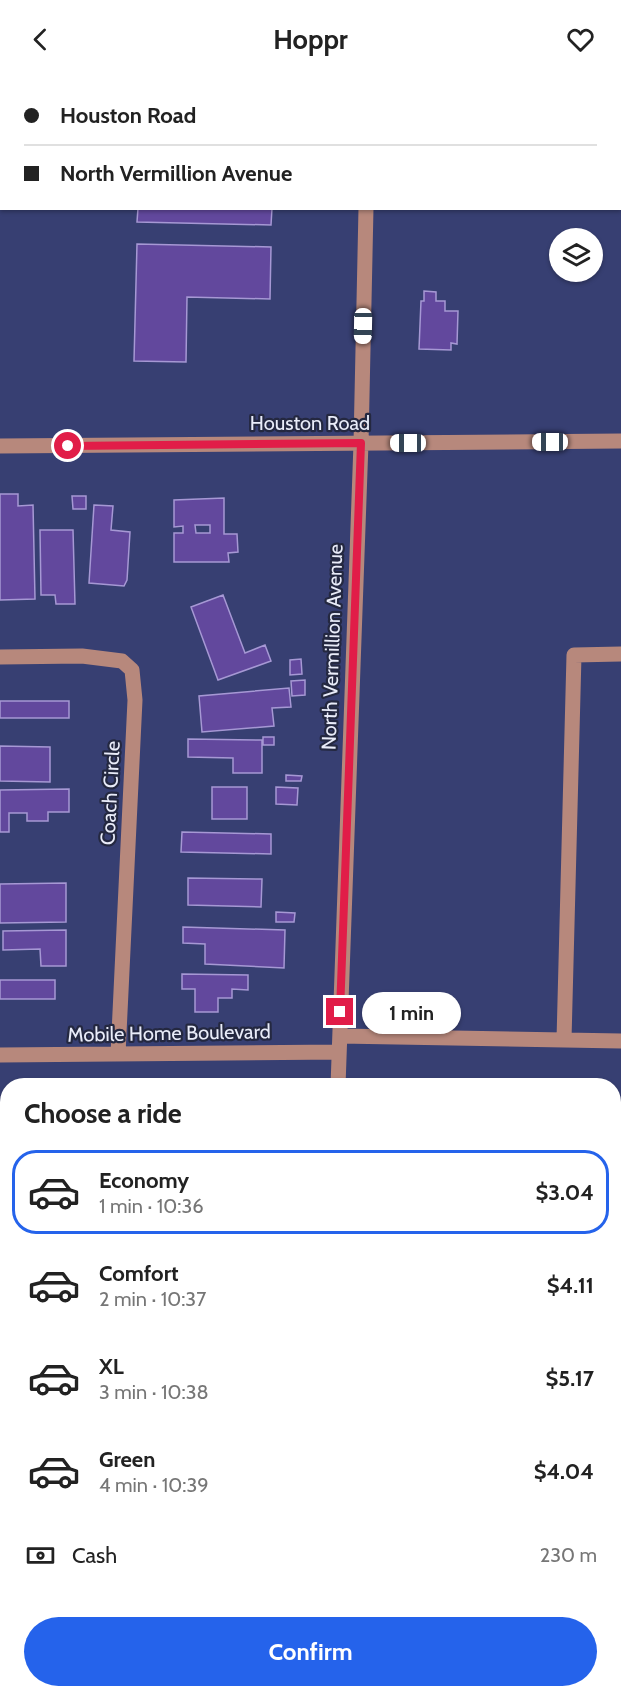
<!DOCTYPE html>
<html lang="en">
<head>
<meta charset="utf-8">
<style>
  :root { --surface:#fff; --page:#f6f6f6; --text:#222; --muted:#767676; --line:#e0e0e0; --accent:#2563eb }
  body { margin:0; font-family:Cabin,sans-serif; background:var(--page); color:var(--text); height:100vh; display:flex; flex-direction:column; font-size:22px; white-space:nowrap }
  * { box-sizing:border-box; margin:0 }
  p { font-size:20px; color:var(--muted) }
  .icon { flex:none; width:33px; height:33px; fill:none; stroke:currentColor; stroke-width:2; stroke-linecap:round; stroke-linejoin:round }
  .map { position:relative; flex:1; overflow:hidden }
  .side { position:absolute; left:0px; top:1000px; width:621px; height:620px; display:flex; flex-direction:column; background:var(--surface); border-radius:24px 24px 0 0; box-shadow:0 2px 4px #0004 }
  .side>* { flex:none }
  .guide { position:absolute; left:0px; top:0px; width:621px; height:132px; box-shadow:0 2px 4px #0004; display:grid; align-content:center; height:132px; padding:0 24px; background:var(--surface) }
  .tools { position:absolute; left:549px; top:150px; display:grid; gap:12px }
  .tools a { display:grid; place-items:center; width:54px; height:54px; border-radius:50%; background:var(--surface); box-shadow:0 2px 4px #0004; font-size:30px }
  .end { position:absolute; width:27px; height:27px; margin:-14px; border:8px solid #e11d48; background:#fff; box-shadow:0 0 0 3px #fff }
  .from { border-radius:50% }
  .bubble { position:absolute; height:42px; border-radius:21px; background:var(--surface); box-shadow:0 2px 4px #0004; font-size:20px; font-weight:700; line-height:42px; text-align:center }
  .car { position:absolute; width:18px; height:36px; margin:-18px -9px; border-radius:8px; box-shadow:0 0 4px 2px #0007; background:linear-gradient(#fff 24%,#345 0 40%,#fff 0 76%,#345 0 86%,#fff 0) }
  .guide b { display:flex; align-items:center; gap:21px; height:57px; font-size:22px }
  .guide b+b { border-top:2px solid var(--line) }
  .guide i { width:15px; height:15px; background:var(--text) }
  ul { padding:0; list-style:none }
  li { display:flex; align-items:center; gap:18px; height:84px; margin:0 12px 9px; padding:0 12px; border:3px solid transparent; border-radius:24px }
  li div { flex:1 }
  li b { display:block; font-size:22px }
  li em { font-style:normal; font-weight:700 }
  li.active { border-color:var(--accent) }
  li>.icon { width:54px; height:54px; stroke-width:1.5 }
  h2 { padding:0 24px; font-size:27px; line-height:72px }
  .pay { display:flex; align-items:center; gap:15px; height:66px; padding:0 24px; font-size:22px }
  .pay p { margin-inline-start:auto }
  .primary-button { display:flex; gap:12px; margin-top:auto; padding:12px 24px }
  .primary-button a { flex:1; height:69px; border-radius:36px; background:var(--accent); color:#fff; font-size:24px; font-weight:700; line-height:69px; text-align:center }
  header { display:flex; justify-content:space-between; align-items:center; height:78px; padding:0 24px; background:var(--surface); font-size:27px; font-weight:700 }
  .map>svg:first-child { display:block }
</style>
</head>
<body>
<header><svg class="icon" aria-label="back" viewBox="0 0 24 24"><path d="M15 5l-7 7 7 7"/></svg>Hoppr<svg class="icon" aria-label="heart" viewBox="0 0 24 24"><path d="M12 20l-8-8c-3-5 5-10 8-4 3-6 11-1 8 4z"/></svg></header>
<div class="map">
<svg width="621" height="1619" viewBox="0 0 621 1619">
  <rect width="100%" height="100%" fill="#373f72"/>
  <!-- built -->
  <path fill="#3f4782" d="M614,1249H621V1619H549L550,1613L614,1612Z"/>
  <!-- building -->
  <path fill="#62489d" stroke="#a698d4" stroke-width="1.5" fill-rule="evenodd" d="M138,130H272L271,147L137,144Z
    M137,166L271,169L270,221L187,219L186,284L134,283Z
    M424,213L436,214V223H445V233H458L457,266L451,265V272L419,271L421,223H424Z
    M0,416H18V428L33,427L35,521L0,522Z
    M72,418H86V431H73Z
    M224,420V456H237L238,474L228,475L229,484H174V455H183V448L174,449V422ZM195,447H210V455H196Z
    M94,427L113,428L111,452L130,454L127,502L124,508L89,505Z
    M40,452H73L75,526H56L55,517H41Z
    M223,517L245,575L265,567L271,583L218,602L191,529Z
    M301,581L302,596L290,597V582Z
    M305,602V617L292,618L291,603Z
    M289,610L291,629L272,630L274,648L202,654L199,618Z
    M0,623H69V640H0Z
    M263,659H274V667H263Z
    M188,661L262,662V695H233V680L188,679Z
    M0,668L50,669V704L0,703Z
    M286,697L302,698L301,703H286Z
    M212,709H247V741H212Z
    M276,709L298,710L297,727L276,726Z
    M69,711V734H48V743H27V735H9V754H0V712Z
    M182,754L271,756V776L181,774Z
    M188,800L262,801L261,829L188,827Z
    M66,805V844L0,845V806Z
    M276,834L295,835L294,844H276Z
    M183,849L285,852L284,890L205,886V866L183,865Z
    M66,852V888H41L40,871L3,872V853Z
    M182,896L248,897V912L232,911V920H218V934H195V911H182Z
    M0,902H55V921H0Z
    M0,1377H6V1392H0Z
    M0,1529L8,1530V1568H0Z
    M48,1612H97V1619H48Z
    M143,1612H189V1619H143Z"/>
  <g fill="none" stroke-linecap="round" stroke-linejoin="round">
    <!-- minor -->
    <path stroke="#b7887c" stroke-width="15" d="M369,2V0
      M0,368L621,363
      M0,579L82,578L122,583L132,592L135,622L118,976
      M340,958L621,963
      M564,962L574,577L621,576
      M0,977L339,974
      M338,1008L361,365L366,130
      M335,1612V1619"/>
  </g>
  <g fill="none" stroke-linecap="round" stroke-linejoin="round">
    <!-- route -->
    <path stroke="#e11d48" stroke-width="8" d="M68,368L361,365L340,934"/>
  </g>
  <g text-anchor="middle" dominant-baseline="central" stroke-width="4.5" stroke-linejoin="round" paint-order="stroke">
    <!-- street labels -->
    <g font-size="20" fill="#e9ecf9" stroke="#242840">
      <text x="310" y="345">Houston Road</text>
      <text transform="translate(332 569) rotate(-88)">North Vermillion Avenue</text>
      <text transform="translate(110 715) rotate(-87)">Coach Circle</text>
      <text transform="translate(169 955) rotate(-1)">Mobile Home Boulevard</text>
    </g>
  </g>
</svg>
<div class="tools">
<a><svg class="icon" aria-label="layers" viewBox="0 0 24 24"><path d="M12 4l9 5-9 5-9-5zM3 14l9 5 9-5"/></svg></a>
</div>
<i class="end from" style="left:68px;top:368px"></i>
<i class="end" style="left:340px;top:934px"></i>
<div class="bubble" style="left:362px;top:914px;width:99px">1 min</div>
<i class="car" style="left:363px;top:248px;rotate:181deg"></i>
<i class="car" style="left:550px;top:364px;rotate:270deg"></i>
<i class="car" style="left:408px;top:365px;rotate:270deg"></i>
<div class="guide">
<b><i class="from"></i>Houston Road</b>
<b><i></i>North Vermillion Avenue</b>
</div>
<section class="side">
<h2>Choose a ride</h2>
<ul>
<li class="active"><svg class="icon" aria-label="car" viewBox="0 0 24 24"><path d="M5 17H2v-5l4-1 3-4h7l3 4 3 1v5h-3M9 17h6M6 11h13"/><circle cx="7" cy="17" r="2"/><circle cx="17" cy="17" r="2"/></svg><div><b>Economy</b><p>1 min · 10:36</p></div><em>$3.04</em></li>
<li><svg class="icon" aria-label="car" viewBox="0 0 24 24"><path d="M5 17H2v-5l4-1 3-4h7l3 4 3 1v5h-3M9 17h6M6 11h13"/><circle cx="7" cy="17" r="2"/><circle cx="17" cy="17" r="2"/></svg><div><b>Comfort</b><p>2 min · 10:37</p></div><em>$4.11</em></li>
<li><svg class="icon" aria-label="car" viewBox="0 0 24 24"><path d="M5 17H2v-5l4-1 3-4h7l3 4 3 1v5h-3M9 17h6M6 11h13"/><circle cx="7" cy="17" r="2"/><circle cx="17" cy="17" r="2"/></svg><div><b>XL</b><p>3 min · 10:38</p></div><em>$5.17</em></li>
<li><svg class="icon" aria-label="car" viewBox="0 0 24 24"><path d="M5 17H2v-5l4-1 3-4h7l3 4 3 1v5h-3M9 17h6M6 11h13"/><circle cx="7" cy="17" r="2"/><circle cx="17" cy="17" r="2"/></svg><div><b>Green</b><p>4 min · 10:39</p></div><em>$4.04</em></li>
</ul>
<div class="pay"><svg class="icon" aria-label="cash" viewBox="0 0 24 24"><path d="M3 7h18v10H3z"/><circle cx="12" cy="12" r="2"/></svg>Cash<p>230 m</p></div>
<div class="primary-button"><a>Confirm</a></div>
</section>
</div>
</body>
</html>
